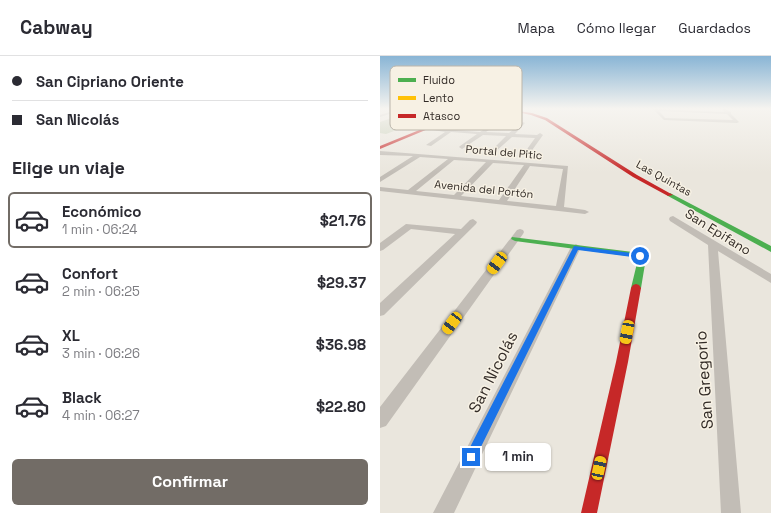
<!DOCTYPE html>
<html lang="es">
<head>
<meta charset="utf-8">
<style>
  :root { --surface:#fff; --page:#f2f2f3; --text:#2b2b33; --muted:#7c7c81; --line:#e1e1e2; --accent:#726c66 }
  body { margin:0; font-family:"Space Grotesk",sans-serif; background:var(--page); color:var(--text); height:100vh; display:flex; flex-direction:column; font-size:15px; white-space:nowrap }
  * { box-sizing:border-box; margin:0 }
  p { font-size:13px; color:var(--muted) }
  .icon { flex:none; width:22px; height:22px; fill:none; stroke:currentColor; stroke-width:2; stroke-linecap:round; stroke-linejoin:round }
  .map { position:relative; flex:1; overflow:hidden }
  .drawer { display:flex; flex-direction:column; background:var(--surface); width:380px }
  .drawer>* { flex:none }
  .hud { display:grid; align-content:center; height:88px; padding:0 12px; background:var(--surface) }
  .end { position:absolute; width:18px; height:18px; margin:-9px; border:5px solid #1a73e8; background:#fff; box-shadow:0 0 0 2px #fff }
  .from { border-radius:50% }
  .bubble { position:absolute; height:28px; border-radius:6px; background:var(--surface); box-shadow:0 1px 3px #0004; font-size:13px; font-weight:800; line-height:28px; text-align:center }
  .car { position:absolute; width:12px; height:24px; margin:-12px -6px; border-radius:5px; box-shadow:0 0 3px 1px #0007; background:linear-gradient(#f5c518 24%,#345 0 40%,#f5c518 0 76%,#345 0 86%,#f5c518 0) }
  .hud b { display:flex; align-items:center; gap:14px; height:38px; font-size:15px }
  .hud b+b { border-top:1px solid var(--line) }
  .hud i { width:10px; height:10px; background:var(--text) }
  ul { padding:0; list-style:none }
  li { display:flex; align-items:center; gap:12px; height:56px; margin:0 8px 6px; padding:0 4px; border:2px solid transparent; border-radius:6px }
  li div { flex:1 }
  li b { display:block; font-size:15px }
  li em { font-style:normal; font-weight:800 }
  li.active { border-color:var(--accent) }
  li>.icon { width:36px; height:36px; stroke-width:1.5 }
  h2 { padding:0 12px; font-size:18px; line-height:48px }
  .cta { display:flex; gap:8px; margin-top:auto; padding:8px 12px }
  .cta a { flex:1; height:46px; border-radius:6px; background:var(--accent); color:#fff; font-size:16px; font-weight:800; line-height:46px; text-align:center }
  header { display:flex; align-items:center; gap:24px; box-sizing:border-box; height:56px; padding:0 20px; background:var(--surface); border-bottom:1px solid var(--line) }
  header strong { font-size:19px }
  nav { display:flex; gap:22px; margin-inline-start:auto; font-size:14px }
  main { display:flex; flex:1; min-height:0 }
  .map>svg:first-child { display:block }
</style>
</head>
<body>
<header>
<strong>Cabway</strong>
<nav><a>Mapa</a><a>Cómo llegar</a><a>Guardados</a></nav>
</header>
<main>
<section class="drawer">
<div class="hud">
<b><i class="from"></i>San Cipriano Oriente</b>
<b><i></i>San Nicolás</b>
</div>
<h2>Elige un viaje</h2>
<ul>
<li class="active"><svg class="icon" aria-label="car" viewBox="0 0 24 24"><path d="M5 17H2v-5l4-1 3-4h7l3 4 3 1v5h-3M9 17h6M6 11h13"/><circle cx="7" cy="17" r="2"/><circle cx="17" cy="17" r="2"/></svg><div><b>Económico</b><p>1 min · 06:24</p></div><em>$21.76</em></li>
<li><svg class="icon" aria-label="car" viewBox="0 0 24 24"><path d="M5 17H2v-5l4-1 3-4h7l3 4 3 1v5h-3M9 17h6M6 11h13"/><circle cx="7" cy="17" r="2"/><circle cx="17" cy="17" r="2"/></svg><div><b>Confort</b><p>2 min · 06:25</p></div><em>$29.37</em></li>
<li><svg class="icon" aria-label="car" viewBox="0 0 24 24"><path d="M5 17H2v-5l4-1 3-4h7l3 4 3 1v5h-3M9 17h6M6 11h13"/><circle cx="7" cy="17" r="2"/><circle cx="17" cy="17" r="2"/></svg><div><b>XL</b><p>3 min · 06:26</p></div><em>$36.98</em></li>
<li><svg class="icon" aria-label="car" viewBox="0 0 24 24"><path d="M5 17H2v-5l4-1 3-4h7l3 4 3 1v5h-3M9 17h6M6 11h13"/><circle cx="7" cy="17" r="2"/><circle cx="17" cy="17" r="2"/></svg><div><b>Black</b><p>4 min · 06:27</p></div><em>$22.80</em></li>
</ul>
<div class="cta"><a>Confirmar</a></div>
</section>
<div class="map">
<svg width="391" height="457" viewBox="0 0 391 457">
  <rect width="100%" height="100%" fill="#eae6dd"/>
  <!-- green -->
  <path fill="#c8cfb8" d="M38,53L62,57L6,78L0,77V66Z"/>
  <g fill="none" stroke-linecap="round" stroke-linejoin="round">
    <!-- street -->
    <path fill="#c2bdb6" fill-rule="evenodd" d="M19,53H25L0,61V59Z
      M273,53L344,56L342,53H346L351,56V58L359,66L357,67L284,64ZM279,55L347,58L353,64L285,62Z
      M89,63L91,65L75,74L100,76L117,65L119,67L106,76L129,77L143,66L145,67L135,78L157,79L160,77L163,79L150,97L148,98L145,96L155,82L132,81L115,96L113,95V93L126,80L103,79L82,93L79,91L80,90L97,78L71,76L51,90L46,89L65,76L47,73V71L69,73Z
      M0,95L188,110L184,151L205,154L209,156L205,158L0,135V131L28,134L68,103L40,101L0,126V121L33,100L0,99ZM74,104L106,106L74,139L36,135ZM113,107L144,109L119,144L81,140ZM150,110L183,113L176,150L127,145Z
      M293,160L391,218V227L338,195L361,457H341L328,189L290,165L289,163L290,161Z
      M93,163L97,166L96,168L4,259L0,260V247L75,178L31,173L3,194L0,195V187L26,168L81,173L90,164Z
      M140,173L143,174L144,176L143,178L6,370L0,372V351L137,174Z
      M196,188L201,191L74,457H53L191,191Z"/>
    <!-- fast -->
    <path fill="#4caf50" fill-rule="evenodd" d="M290,137L391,190V196L288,140L287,139Z
      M132,181L261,197L266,202L261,232L259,235H253L251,232L258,203L256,201L135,185L131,183Z"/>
    <!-- slow -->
    <path fill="#ffc107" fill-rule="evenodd" d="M103,53L137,58L135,59Z"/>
    <!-- jam -->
    <path fill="#c62828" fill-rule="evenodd" d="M91,53H96L0,93V90Z
      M124,53L152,57L167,62L257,119L293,139L288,140L253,121L165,64L151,59Z
      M256,228L259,229L261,232L248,306L217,457H201L236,306L251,232L253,229Z"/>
  </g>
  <!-- sky -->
  <linearGradient id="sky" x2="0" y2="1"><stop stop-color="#89b5d5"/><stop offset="0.45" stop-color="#f6f4f0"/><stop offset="1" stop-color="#f6f4f0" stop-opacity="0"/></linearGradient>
  <rect width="391" height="117" fill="url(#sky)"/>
  <!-- route -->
  <path fill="#1a73e8" d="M194,190L260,198L263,200L260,202L198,194L94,405L91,406L87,405L85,401L87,397Z"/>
  <g text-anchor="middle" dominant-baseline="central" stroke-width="3" stroke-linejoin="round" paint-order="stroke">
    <!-- far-street labels -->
    <g font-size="11" fill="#322b26" stroke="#f7f1e4">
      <text transform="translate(124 96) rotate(5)">Portal del Pitic</text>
      <text transform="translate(284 122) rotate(29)">Las Quintas</text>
      <text transform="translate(104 133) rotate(6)">Avenida del Portón</text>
    </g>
    <!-- street labels -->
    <g font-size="13" fill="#322b26" stroke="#f7f1e4">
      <text transform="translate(338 176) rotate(32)">San Epifano</text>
    </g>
    <!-- near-street labels -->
    <g font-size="16" fill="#322b26" stroke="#f7f1e4">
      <text transform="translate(113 316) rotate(-63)">San Nicolás</text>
      <text transform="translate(324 324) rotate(-94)">San Gregorio</text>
    </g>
  </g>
  <!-- legend -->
  <rect x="10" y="10" width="132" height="64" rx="6" fill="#f7f1e4" stroke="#bcb6ab" stroke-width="1"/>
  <rect x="18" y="22" width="18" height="4" fill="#4caf50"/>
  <rect x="18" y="40" width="18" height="4" fill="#ffc107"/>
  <rect x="18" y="58" width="18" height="4" fill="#c62828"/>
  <g font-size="11" fill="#322b26">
    <text x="43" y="28">Fluido</text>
    <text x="43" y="46">Lento</text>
    <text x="43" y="64">Atasco</text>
  </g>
</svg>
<i class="end from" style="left:260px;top:200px"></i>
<i class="end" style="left:91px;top:401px"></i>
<div class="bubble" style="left:105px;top:387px;width:66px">1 min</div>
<i class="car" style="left:117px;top:207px;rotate:217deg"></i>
<i class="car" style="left:72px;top:267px;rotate:217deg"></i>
<i class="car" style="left:247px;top:276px;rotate:191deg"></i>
<i class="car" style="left:219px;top:412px;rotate:12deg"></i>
</div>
</main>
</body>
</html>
